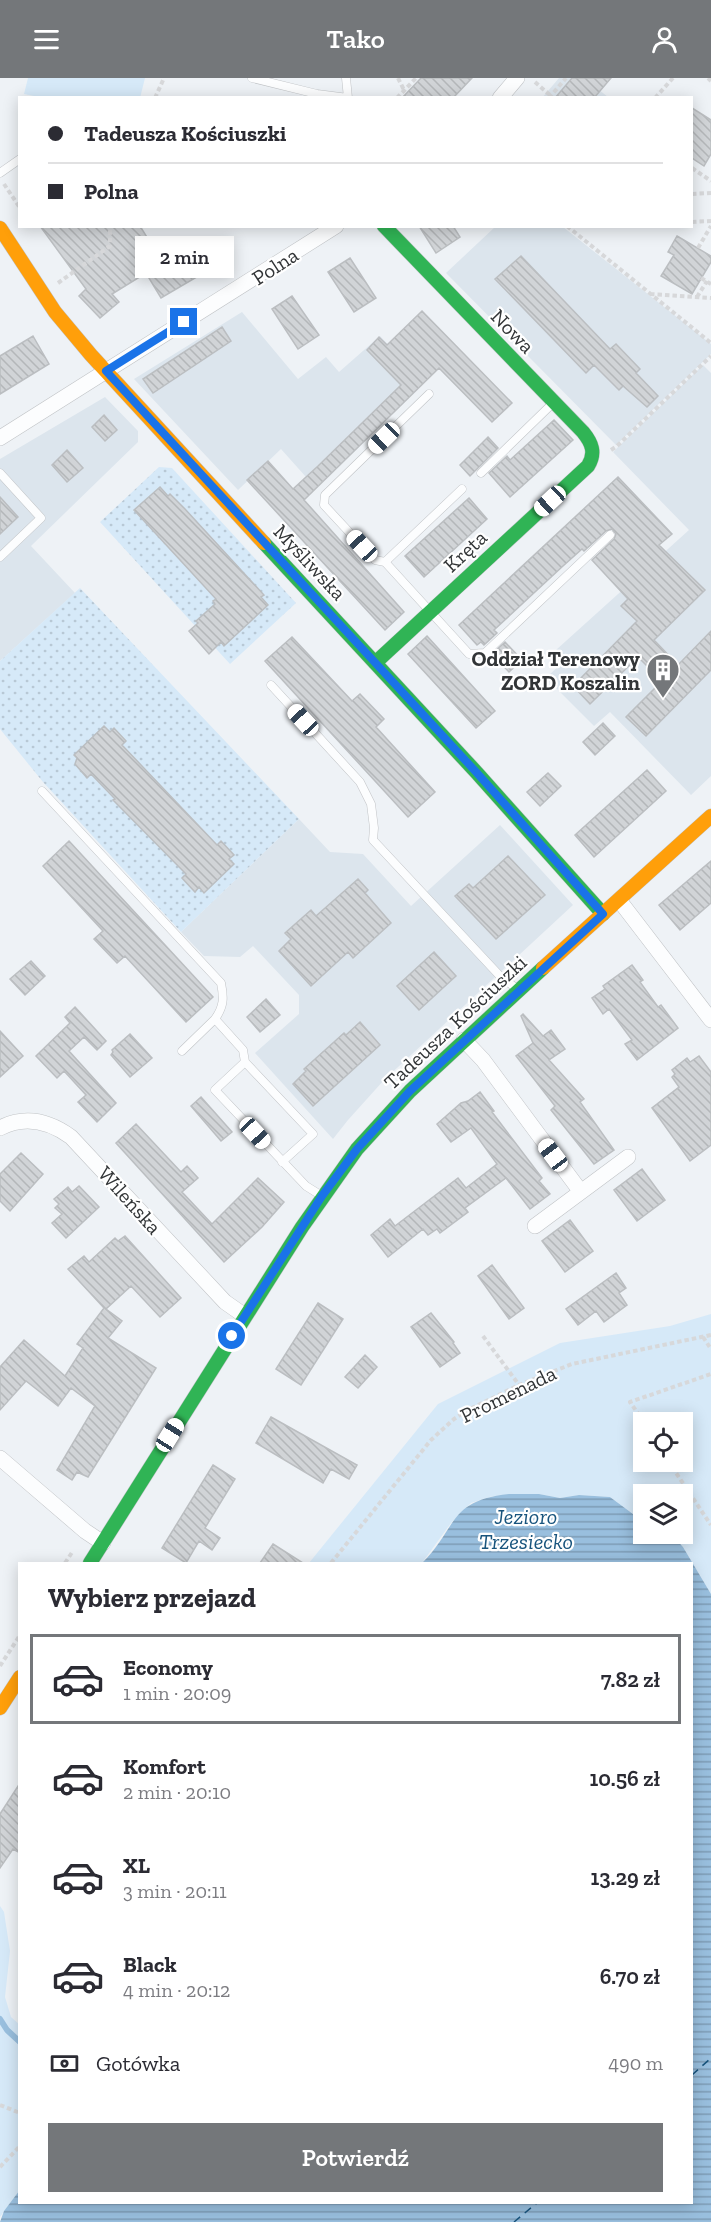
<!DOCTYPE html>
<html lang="pl">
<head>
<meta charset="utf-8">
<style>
  :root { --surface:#fff; --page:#f7f7f7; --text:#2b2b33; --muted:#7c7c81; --line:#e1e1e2; --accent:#74777a }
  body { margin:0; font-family:"Zilla Slab",serif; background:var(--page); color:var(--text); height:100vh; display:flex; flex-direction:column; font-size:22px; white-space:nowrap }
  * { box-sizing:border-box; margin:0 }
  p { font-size:20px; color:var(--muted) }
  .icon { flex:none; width:33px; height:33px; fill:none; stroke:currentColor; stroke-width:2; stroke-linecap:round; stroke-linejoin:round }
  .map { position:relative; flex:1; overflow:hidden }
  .panel { position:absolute; left:18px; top:1484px; width:675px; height:642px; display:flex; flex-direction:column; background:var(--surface); border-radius:0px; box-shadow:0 3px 15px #0003 }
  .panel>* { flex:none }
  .hud { position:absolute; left:18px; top:18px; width:675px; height:132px; border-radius:0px; box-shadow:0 3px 15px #0003; display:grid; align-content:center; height:132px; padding:0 30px; background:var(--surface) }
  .buttons { position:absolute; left:633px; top:1334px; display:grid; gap:12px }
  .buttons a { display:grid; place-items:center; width:60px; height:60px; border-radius:0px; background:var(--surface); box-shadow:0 3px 15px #0003; font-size:30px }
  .end { position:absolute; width:27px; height:27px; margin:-14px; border:8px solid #1a73e8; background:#fff; box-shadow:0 0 0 3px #fff }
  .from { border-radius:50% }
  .bubble { position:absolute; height:42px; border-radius:0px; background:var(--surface); box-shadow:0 3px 15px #0003; font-size:20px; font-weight:600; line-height:42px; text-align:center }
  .car { position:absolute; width:18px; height:36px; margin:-18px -9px; border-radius:8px; box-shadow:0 0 4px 2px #0007; background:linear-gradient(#fff 24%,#345 0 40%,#fff 0 76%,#345 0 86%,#fff 0) }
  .hud b { display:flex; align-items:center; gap:21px; height:57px; font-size:22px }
  .hud b+b { border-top:2px solid var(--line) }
  .hud i { width:15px; height:15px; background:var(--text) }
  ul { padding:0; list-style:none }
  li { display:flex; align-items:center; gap:18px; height:90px; margin:0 12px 9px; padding:0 18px; border:3px solid transparent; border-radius:0px }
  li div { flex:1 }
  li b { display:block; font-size:22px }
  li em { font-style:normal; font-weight:600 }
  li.active { border-color:var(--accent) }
  li>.icon { width:54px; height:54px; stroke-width:1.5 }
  h2 { padding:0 30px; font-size:27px; line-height:72px }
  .pay { display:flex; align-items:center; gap:15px; height:66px; padding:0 30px; font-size:22px }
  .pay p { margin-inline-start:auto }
  .button { display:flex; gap:12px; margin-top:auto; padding:12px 30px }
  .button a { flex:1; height:69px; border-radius:0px; background:var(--accent); color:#fff; font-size:24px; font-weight:600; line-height:69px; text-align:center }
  header { display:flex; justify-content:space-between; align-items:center; height:78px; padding:0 30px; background:var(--accent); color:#fff; font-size:27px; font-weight:600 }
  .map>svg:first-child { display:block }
</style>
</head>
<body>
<header><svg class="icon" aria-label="menu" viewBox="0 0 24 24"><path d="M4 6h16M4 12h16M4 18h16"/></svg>Tako<svg class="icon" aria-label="person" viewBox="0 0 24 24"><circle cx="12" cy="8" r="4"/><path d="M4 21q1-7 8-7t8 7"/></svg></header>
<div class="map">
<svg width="711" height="2144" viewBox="0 0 711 2144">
  <defs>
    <pattern id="grass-dots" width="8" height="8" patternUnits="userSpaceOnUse" patternTransform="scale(1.5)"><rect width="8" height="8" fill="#d6e9f8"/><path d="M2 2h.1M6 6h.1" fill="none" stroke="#b8c8d5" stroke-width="1.8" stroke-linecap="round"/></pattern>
    <pattern id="water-rules" width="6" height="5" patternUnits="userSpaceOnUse" patternTransform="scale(1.5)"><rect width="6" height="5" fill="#99bfde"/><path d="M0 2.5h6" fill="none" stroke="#7d9cb5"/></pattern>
    <pattern id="building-back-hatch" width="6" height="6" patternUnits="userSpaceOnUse" patternTransform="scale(1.5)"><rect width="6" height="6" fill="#d1d4d7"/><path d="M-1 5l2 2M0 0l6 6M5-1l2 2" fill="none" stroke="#b4b7b9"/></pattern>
  </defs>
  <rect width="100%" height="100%" fill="#eef2f6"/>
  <!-- built -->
  <path fill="#dce5ed" d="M559,0H584L608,19L542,20Z
    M495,149H563L711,266V276L616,367L446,195Z
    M242,234L298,301L326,279L339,294L380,258L414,294L306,399L281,371L238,412L134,301Z
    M703,287L711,295V698L691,717L610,634L594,648L546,600L565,582L556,572L689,452L613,374Z
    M105,319L138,353V364L31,468L75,515L0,583V381Z
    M299,741L330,774L363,776L411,828L500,747L573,827L384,1002L348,1042L333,1061L255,975L299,936V917L253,868L240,879L204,878L181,854Z"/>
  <!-- grass -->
  <path fill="url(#grass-dots)" d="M159,389L172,390L296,525L230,586L100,444Z
    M80,510L299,741L181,854L43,704L0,651V583Z"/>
  <!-- park -->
  <path fill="#d6e9f8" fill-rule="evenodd" d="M28,0H145L140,20L39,19L24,16Z
    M711,1236V1516L683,1469L670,1455H682V1416H644L643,1440L633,1436L610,1419L579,1417L560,1420L539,1416L493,1418L471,1425L451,1445L422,1485H309L438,1326L560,1265L670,1248ZM644,1344H682V1383H644Z
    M0,1828L4,1834L10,1873L5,1919L11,1939L20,1947L19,2113L0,2139Z"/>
  <!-- water -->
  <path fill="url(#water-rules)" d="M509,1416H539L560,1420L579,1417L610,1419L633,1436L643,1440L644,1455H670L683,1469L711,1516V2144H0L4,2133L19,2113L20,2124H692V1485H422C457,1451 448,1422 509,1416Z"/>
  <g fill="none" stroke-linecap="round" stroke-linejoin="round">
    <!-- stream -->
    <path stroke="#99bfde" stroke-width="6" d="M0,1941L7,1952L20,1964"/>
    <!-- ferry -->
    <path stroke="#18547d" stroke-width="1.5" stroke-dasharray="8 6" stroke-linecap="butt" d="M692,1997L711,1980
      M514,2144L538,2124"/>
  </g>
  <!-- building -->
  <path fill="url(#building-back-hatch)" stroke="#bbbec1" stroke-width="1.5" d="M421,0H472L453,20H402Z
    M572,0H611L594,20H555Z
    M692,30L711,42V76L704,88L692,80Z
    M40,148H140L163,185L192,168L207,193L161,220L146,195L112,216L119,224L100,240L79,218L86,211Z
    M419,148H453L460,159L436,175Z
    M677,158L711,178V184L692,216L661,198L674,177L668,174Z
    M521,178L610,271L616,266L640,291L636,295L658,318L647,329L623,308L619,312L594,287L586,295L495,201Z
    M350,180L376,220L354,234L328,194Z
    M292,218L319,257L298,271L272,231Z
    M422,233L512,325L492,344L439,290L304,422L404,534L385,552L247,402L268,383L293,411L318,388L401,307L367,272L379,259L387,267Z
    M222,249L231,263L153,315L143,301Z
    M33,258L49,286L0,316V278Z
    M104,337L117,352L105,363L92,349Z
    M554,342L573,362L510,419L489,395L507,378L510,382Z
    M488,359L498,370L470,398L460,387Z
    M67,372L83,390L67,404L52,387Z
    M618,399L672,456L659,467L705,512L654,562L678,587L711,553V592L646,658L626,639L662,603L638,579L590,626L573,608L637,543L621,528L628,521L592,482L614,461L616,456L612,451L606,453L584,473L582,471L563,488L494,552L497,555L484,567L481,564L477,567L459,547Z
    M160,409L168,418L170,416L185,431L264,517L261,519L268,527L224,568L221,564L209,576L189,553L198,545L196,543L215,526L213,523L216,521L134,432Z
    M0,419L18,439L0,456Z
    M469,420L487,441L424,499L405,478Z
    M427,558L495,633L476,650L408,576Z
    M292,559L352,623L360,616L384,641L376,649L435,714L408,739L265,583Z
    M505,564L522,582L509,594L492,576Z
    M603,645L615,658L595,677L583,664Z
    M104,648L110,654L114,650L126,663L122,667L217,767L221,763L234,777L229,781L234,786L204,815L199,809L195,814L182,800L186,796L113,722L115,721L91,696L87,700L75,686L77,680L74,677Z
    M647,692L666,713L594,779L575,757Z
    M548,695L561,708L540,728L527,714Z
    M69,763L213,919L186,944L125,878L117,885L94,861L103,853L43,788Z
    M508,778L545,817L496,861L455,818L469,806L473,810Z
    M711,783V825L680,852L659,827Z
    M358,801L368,812L365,815L391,845L353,880L348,874L311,908L279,873L291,861L285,855L311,832L316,838Z
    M434,874L456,898L419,932L397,908Z
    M31,883L45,898L25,917L10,901Z
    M632,887L643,902L640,904L658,929L661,927L678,950L637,982L625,966L632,962L609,931L603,936L592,920L605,911L603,908Z
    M266,921L280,937L260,954L247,939Z
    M75,929L106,963L97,972L84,959L69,973L116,1025L97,1044L78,1024L86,1017L64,993L57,1000L36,978L70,945L65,939Z
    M523,936L543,958L551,952L565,971L549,982L584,1021L580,1024L614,1072L594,1086L551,1032L555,1028L516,978L533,965L521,938Z
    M360,944L380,967L313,1028L293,1006L306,993L304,991L344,955L346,957Z
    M0,953L23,978L0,999Z
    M130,956L152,980L130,999L111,977L113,974L112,972Z
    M699,978L711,994V1067L690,1083L652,1030L679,1009L672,999L675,996L672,992L687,980L690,984Z
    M480,1014L494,1033L492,1034L542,1100L539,1103L550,1116L530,1131L506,1100L465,1130L468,1134L440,1155L437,1151L428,1157L423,1151L388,1179L371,1157L390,1141L395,1148L458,1100L466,1110L497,1086L471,1050L451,1064L437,1046L461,1025L468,1023Z
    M201,1019L232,1054L221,1063L191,1028Z
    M136,1046L181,1094L187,1088L198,1100L182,1114L212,1146L258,1100L284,1124L262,1149L224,1184L116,1065Z
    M21,1075L43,1096L10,1133L0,1123V1096Z
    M642,1091L665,1122L637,1143L614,1112Z
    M79,1108L99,1129L66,1160L52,1145L62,1136L55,1130L59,1126L54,1121L68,1109L72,1114Z
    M570,1142L593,1173L565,1194L542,1163Z
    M125,1158L181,1220L160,1239L131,1208L106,1231L122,1243L108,1260L156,1290L88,1399L77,1394L72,1402L57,1392L95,1328L71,1310L58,1328L26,1303L0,1332V1289L24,1262L65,1298L83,1270L77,1266L104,1230L68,1191L84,1178L89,1184L115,1160L118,1163Z
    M492,1187L524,1230L509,1241L478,1198Z
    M616,1195L626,1210L619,1215L627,1227L604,1244L596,1233L578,1247L566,1231Z
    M318,1225L343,1241L301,1307L276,1291Z
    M431,1235L454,1264L453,1265L460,1275L440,1289L411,1249Z
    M365,1277L377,1289L358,1310L345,1299Z
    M271,1339L357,1387L349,1401L331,1391L323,1405L256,1365Z
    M213,1387L235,1401L205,1450L220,1460L212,1472L199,1463L186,1485L162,1470Z
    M273,1466L303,1485H260Z
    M20,1705V1775L13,1771L0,1790V1736Z"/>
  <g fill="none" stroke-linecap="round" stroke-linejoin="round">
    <!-- lane casing -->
    <g stroke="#c0c3c6" stroke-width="9">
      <path id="lane" d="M252,0L317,16L348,20
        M346,0L348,20
        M0,95L20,81
        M429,316L325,417L324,427L375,482L385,484L469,576L485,575L610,457
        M0,395L41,440L0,479
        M481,395L552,326
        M385,484L462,411
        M271,607L360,704L371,726L374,750L373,762L499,897L517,911
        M42,713L221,905C224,920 224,928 215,941L243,972L245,984L215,1012L306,1108L322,1118
        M182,973L215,941
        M245,984L313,1056L282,1084"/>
    </g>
    <!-- street casing -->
    <g stroke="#c0c3c6" stroke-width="16">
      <path id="street" d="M500,20L517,0
        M0,360L336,148
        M619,822L711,942
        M464,962L483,982L581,1114
        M0,1050C25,1037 49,1043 71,1059L225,1224L245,1238
        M535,1148L628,1079
        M0,1380L85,1453L103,1465"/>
    </g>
    <!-- fast casing -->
    <g stroke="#c0c3c6" stroke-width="15">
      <path id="fast" d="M264,465L477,695L603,836
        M375,585L588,388C596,375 592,365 583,354L384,148
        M90,1485L302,1149L357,1071L410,1013L543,890"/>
    </g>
    <!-- slow casing -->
    <g stroke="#c0c3c6" stroke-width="15">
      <path id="slow" d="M0,150L55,234L91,277L264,465
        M543,890L711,738
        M0,1630L20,1599"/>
    </g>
    <!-- path -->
    <path stroke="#d7d8da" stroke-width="4" stroke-dasharray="4.5 3" stroke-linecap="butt" d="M398,0L404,12
      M708,0L711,3
      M535,4L551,18
      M155,20L164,0
      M397,20L416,0
      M549,20L566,0
      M655,20L673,0
      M692,90L711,103
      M4,106L20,130
      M692,116L711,115
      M692,144L711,143
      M567,148L711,265
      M698,170L711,148
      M701,200L711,206
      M58,205L110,168V148
      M650,216L711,220
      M697,219L707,203
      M611,372L617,368L711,278
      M483,1258L519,1307
      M703,1259L711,1271
      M644,1344L630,1324L711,1296
      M668,1383L711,1447
      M65,1485L73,1473
      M331,1485L431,1362L454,1341L468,1332L519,1307L572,1286L711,1257
      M0,1588L20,1557
      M0,2027L20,2035
      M0,2089L20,2068"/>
    <!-- lane -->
    <use href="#lane" stroke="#fcfdfe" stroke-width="8"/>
    <!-- street -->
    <use href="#street" stroke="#fcfdfe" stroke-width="15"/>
    <!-- fast -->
    <use href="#fast" stroke="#30b455" stroke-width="14"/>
    <!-- slow -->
    <use href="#slow" stroke="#ff9f0a" stroke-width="14"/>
  </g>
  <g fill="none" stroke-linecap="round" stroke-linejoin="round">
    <!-- route -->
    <path stroke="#1a73e8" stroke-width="8" d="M184,244L106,293L477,695L603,836L410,1013L357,1071L322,1118L232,1258"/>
  </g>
  <!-- icons -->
  <defs>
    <g id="building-pin" transform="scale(1.725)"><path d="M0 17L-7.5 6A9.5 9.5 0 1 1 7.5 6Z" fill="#74777a" stroke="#fff"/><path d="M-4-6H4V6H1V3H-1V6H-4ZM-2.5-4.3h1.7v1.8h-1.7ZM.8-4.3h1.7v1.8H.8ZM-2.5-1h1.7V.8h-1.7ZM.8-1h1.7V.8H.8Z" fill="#fff"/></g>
  </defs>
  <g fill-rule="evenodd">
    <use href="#building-pin" x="663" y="592"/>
  </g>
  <g text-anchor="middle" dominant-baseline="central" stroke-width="4.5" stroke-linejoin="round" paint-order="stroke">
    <!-- street labels -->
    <g font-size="21" fill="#323537" stroke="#fff">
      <text transform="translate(275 188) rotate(-33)">Polna</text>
      <text transform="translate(513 253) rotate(46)">Nowa</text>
      <text transform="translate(465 473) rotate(-43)">Kręta</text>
      <text transform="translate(310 484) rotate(47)">Myśliwska</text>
      <text transform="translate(455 944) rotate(-43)">Tadeusza Kościuszki</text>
      <text transform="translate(130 1122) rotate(48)">Wileńska</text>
      <text transform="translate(508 1316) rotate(-26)">Promenada</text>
    </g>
    <!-- poi labels -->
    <g font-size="21" font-weight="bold" fill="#323537" stroke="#fff" text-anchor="end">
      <text x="640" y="580">Oddział Terenowy<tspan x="640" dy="24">ZORD Koszalin</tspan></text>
    </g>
    <!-- water labels -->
    <g font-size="22" font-style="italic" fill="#18547d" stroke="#fff">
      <text x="526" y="1438">Jezioro<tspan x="526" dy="25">Trzesiecko</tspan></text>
    </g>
  </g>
</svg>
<div class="buttons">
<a><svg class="icon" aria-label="locate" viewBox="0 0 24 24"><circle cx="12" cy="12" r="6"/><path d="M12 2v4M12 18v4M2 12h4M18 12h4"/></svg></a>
<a><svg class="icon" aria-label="layers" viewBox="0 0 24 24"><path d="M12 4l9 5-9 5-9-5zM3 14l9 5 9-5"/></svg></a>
</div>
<i class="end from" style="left:232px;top:1258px"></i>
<i class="end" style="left:184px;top:244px"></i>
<div class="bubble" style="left:135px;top:158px;width:99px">2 min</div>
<i class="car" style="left:384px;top:360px;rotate:226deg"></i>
<i class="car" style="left:550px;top:423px;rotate:227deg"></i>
<i class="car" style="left:362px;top:468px;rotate:317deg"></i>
<i class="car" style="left:303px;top:642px;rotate:317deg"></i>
<i class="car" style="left:255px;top:1055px;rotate:137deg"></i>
<i class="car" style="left:553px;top:1077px;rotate:323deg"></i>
<i class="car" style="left:170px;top:1357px;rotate:32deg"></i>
<div class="hud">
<b><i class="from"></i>Tadeusza Kościuszki</b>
<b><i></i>Polna</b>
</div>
<section class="panel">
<h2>Wybierz przejazd</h2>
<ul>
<li class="active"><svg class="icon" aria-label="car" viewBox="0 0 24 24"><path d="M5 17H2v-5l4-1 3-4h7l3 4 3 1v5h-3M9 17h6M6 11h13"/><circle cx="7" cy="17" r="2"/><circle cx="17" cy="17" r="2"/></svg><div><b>Economy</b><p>1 min · 20:09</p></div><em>7.82 zł</em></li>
<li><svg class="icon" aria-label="car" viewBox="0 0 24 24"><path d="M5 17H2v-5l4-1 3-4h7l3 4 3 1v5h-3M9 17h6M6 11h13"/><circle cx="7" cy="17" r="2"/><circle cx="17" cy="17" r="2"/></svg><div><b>Komfort</b><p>2 min · 20:10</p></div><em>10.56 zł</em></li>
<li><svg class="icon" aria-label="car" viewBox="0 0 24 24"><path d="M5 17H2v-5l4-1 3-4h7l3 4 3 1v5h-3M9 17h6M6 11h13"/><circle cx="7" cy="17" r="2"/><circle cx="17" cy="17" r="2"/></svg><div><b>XL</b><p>3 min · 20:11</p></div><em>13.29 zł</em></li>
<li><svg class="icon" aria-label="car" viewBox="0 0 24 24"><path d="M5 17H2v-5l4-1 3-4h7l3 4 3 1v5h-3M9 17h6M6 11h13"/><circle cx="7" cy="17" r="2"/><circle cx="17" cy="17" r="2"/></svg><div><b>Black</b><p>4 min · 20:12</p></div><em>6.70 zł</em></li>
</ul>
<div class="pay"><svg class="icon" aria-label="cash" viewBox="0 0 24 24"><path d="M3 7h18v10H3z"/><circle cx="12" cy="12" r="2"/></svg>Gotówka<p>490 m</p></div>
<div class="button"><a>Potwierdź</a></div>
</section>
</div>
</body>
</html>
